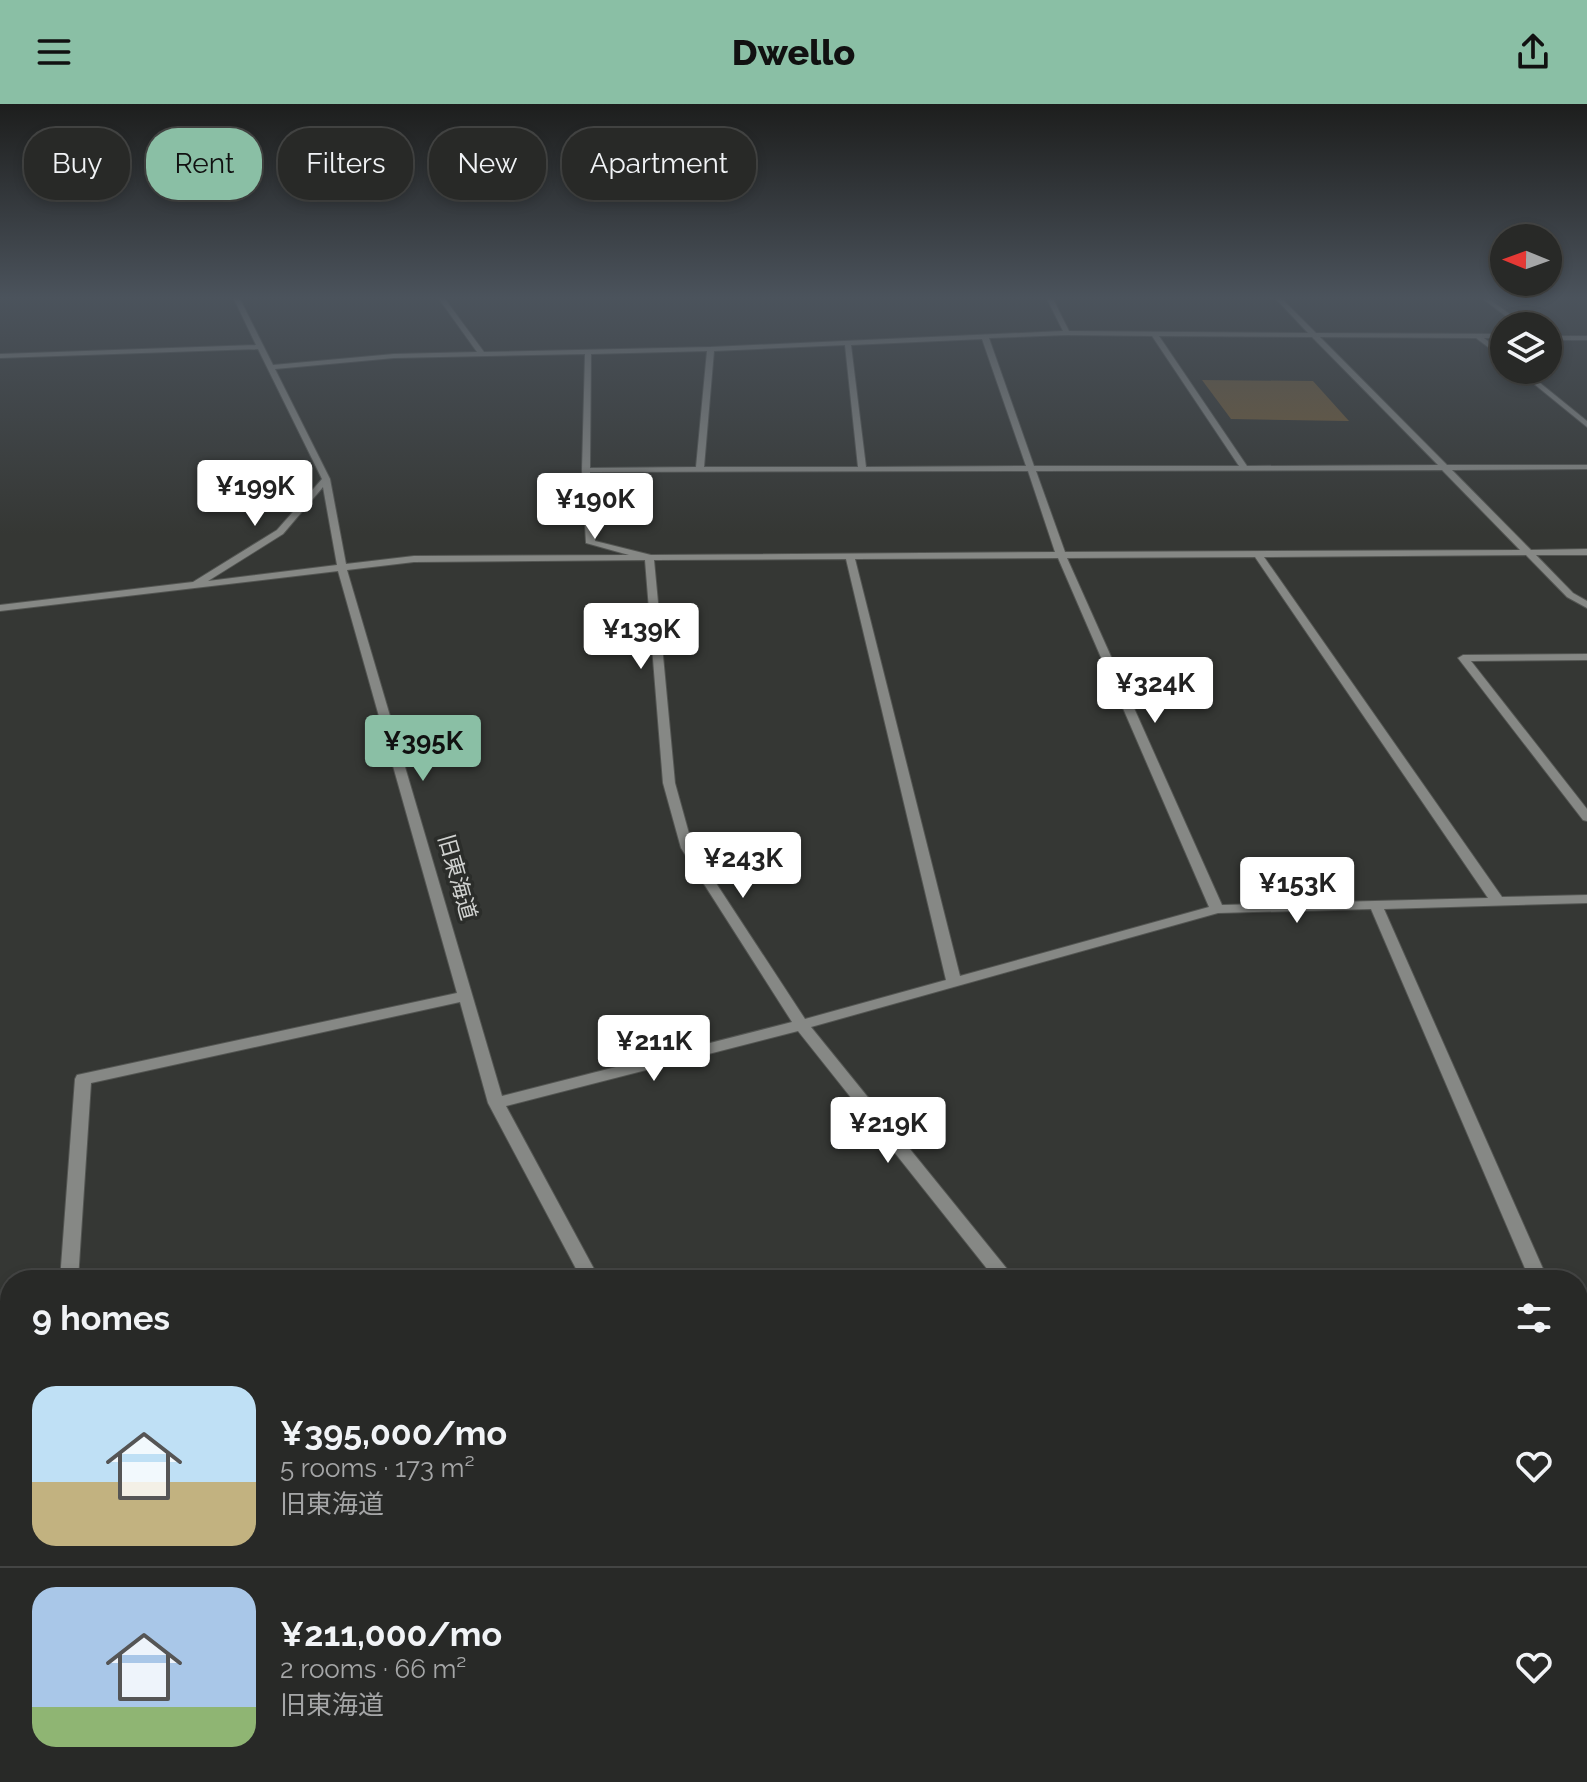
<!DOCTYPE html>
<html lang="en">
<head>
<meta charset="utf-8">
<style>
  :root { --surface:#282927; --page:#30312f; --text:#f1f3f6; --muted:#a5a6a7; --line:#444544; --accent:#8abfa5 }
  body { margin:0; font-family:Raleway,"Noto Sans JP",sans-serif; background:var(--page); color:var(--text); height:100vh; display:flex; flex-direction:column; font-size:30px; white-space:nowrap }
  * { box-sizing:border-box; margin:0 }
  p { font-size:26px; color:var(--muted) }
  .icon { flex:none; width:44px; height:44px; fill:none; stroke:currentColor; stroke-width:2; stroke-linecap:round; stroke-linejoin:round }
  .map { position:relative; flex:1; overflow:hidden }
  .drawer { position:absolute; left:0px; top:1166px; width:1588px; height:512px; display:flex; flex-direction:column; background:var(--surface); border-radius:32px 32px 0 0; box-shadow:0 4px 12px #0003,0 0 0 2px var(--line) }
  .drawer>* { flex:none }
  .top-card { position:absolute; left:24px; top:24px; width:800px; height:72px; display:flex; gap:16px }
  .needle { width:52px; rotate:271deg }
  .buttons { position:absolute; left:1490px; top:120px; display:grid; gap:16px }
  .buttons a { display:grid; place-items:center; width:72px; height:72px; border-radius:50%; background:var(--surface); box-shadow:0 4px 12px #0003,0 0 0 2px var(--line); font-size:40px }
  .price { position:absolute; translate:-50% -68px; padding:0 18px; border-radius:8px; background:#fff; color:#222; font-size:26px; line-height:52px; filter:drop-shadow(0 2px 4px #0008) }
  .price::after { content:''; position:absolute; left:50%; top:48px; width:24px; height:18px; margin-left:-12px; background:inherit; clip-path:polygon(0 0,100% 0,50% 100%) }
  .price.selected { background:var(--accent); color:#111 }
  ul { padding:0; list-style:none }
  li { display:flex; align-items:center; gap:24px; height:200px; padding:0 32px }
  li+li { border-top:2px solid var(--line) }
  li span { display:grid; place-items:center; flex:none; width:224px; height:160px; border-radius:24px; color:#555 }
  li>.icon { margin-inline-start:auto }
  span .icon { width:96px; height:96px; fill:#fffc; stroke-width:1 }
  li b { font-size:34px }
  h2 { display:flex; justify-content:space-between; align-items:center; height:96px; padding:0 32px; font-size:34px }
  .pill { padding:0 28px; border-radius:32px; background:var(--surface); box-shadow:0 4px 12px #0003,0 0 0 2px var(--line); font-size:28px; line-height:72px }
  .pill.selected { background:var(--accent); color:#111 }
  header { display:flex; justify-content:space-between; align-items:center; height:104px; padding:0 32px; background:var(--accent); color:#111; font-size:36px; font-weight:800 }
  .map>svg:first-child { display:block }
  .green { fill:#715b38 }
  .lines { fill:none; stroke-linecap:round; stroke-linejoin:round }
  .minor-casing { stroke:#535552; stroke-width:2 }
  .minor { fill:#868885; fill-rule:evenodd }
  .labels { text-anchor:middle; stroke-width:7; stroke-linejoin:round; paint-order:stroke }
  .street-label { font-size:22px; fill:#d0d2d0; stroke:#2b2d2a }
</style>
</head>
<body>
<header><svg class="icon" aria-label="menu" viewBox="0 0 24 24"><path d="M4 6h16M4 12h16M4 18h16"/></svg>Dwello<svg class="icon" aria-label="share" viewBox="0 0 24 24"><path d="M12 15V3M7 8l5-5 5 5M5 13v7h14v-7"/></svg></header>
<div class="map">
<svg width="1587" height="1678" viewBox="0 0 1587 1678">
  <rect width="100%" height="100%" fill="#353734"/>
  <!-- green -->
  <polygon class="green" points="1202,276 1313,277 1349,317 1231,315"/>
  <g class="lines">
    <!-- minor casing -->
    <g class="minor-casing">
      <g id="minor">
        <path d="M234,195H240L273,261L394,250L477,248L439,195H445L484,248L711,243L1063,227L1047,195H1053L1069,227L1308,229L1276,195H1282L1316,229L1504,230V234H1484L1504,250V255L1476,234L1320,233L1447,361H1587V365L1452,366L1531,446L1587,445V451H1536L1573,489L1587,497V504L1567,493L1526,451L1264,453L1502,793L1587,791V799L1384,805L1548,1176H1530L1371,805L1218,809L811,923L1016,1176H996L798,927L506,1002L600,1176H582L488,999L460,898L91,979L78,1176H60L75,975L77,971L457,889L338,467L0,507V501L193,478L277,426L322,375L258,245L0,254V250L256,241ZM1067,231L1152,232L1239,362H1034L989,234ZM1159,232L1312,233L1438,361L1247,362ZM982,235L1026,362L866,363L851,241ZM845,241L858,363H704L714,247ZM707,247L696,363L590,364L591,250ZM585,250L582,366L586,439L629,451L414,452L346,460L330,375L275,265L394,254ZM1442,366L1520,446L1065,448L1036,367ZM1028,367L1055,448L651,451L595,437L590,368ZM323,383L337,461L208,477L283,430ZM1255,453L1488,794L1222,801L1067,454ZM1058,454L1209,803L960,872L855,455ZM846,455L946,876L805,915L693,744L675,679L654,456ZM645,456L663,679L681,744L792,918L502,992L347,466L414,458Z"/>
        <polygon points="1483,195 1489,195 1526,222 1519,222"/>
        <rect x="1548" y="232" width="39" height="4"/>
        <polygon points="1517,266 1524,266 1587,317 1587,323"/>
        <polygon points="1587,550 1587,556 1471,557 1587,705 1587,717 1583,716 1458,554 1463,551"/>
        <polygon points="1578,1258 1585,1260 1587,1265 1587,1295 1580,1292 1578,1288"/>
        <polygon points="1587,1591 1587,1615 1578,1616 1578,1592"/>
        <polygon points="841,1668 867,1668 871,1678 845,1678"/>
      </g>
    </g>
    <!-- minor -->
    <use href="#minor" class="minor"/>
  </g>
  <!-- sky -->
  <linearGradient id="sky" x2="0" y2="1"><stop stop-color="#1d1e1d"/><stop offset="0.45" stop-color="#4b535c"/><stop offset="1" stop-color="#4b535c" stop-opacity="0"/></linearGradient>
  <rect width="1587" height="430" fill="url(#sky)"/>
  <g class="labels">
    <!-- street labels -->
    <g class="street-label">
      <text transform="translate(458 773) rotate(74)" y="8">旧東海道</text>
    </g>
  </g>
</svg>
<div class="buttons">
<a><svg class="needle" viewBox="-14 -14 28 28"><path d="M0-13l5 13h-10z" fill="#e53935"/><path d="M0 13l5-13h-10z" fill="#a5a6a7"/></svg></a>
<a><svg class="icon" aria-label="layers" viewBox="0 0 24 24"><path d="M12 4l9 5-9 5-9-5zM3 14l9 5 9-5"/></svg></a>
</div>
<b class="price" style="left:255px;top:424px">¥199K</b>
<b class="price" style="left:595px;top:437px">¥190K</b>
<b class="price" style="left:641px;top:567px">¥139K</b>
<b class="price" style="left:1155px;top:621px">¥324K</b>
<b class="price selected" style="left:423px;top:679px">¥395K</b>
<b class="price" style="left:743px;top:796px">¥243K</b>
<b class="price" style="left:1297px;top:821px">¥153K</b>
<b class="price" style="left:654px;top:979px">¥211K</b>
<b class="price" style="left:888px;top:1061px">¥219K</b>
<div class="top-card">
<a class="pill">Buy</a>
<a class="pill selected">Rent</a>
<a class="pill">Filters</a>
<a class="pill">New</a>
<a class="pill">Apartment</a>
</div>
<section class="drawer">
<h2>9 homes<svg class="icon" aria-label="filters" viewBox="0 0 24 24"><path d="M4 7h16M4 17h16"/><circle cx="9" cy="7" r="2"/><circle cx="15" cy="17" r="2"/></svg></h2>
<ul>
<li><span style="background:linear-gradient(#bfe0f5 60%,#c2b280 0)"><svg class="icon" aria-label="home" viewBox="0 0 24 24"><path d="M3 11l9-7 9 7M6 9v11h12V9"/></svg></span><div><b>¥395,000/mo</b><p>5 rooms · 173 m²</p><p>旧東海道</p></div><svg class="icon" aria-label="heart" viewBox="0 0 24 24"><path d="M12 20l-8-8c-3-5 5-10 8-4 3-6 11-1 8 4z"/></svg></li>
<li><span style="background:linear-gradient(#a9c7e8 75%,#8fb573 0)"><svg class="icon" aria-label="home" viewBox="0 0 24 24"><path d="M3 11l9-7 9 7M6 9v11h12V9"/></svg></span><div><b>¥211,000/mo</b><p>2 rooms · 66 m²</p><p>旧東海道</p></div><svg class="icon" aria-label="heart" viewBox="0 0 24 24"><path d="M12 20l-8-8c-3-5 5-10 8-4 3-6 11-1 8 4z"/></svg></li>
</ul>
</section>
</div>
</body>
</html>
